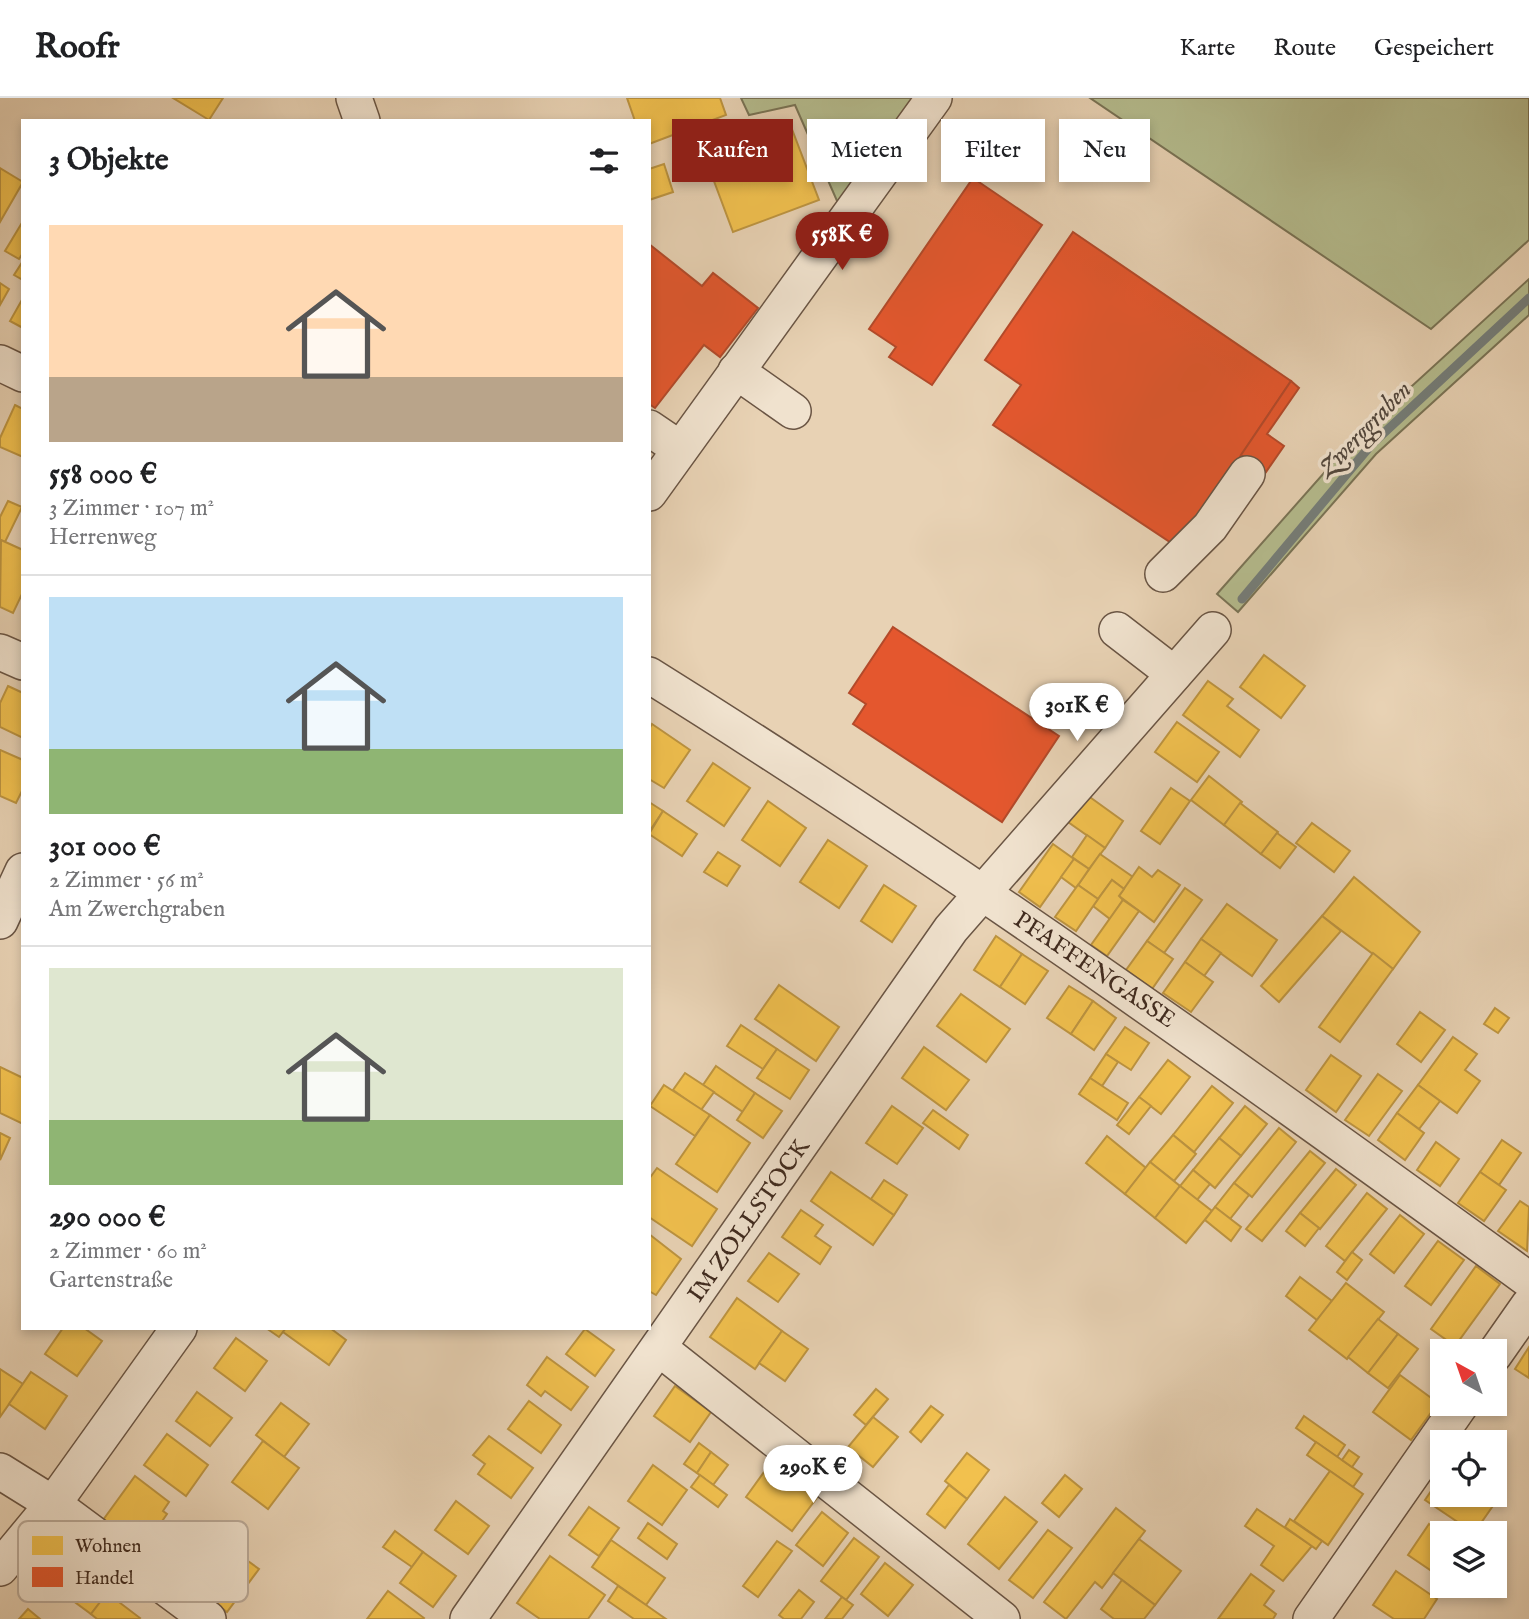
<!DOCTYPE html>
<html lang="de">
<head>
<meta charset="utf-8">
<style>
  :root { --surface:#fff; --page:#f2f2f2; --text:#202124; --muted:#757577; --line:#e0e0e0; --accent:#8f2418 }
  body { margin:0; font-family:"IM FELL English",serif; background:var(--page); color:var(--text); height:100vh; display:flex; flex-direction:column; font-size:26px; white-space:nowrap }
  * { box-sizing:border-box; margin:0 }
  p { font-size:23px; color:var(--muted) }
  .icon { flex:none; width:38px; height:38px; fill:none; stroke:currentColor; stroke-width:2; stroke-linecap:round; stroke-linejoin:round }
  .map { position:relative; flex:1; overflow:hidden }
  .sheet { position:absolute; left:21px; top:21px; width:630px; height:1211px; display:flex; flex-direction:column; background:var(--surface); border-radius:0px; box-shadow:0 4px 10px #0003 }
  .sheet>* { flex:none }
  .guide { position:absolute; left:672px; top:21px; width:665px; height:63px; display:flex; gap:14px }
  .needle { width:46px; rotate:320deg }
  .fabs { position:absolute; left:1430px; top:1241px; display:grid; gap:14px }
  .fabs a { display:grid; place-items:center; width:77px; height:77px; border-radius:0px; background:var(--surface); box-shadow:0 4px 10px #0003; font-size:35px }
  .price { position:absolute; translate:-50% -60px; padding:0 16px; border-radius:24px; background:#fff; color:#222; font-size:23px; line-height:46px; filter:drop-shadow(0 2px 4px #0008) }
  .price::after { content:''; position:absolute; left:50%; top:42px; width:21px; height:16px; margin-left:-10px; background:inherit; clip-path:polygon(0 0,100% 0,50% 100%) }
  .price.current { background:var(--accent); color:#fff }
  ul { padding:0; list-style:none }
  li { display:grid; align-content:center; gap:14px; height:371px; padding:0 28px }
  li+li { border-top:2px solid var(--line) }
  li span { display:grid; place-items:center; height:217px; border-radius:0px; color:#555 }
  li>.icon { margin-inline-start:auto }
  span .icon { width:126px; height:126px; fill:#fffc; stroke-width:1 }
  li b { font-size:30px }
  h2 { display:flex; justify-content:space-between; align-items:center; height:84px; padding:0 28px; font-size:30px }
  .pill { padding:0 24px; border-radius:0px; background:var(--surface); box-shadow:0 4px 10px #0003; font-size:24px; line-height:63px }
  .pill.current { background:var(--accent); color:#fff }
  header { display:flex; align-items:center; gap:42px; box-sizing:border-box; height:98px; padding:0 35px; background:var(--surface); border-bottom:2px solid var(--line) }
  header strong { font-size:33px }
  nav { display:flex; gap:38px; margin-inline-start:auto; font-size:24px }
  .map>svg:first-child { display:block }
  .green { fill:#b5bc8e; stroke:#7a7456; stroke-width:2 }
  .homes { fill:#f2c14e; stroke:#bd9440; stroke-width:2 }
  .shops { fill:#e4572e; stroke:#b34a2a; stroke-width:2 }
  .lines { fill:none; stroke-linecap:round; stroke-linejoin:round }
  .stream { stroke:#757e7a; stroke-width:9 }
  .minor-casing { stroke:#6a5544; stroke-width:38 }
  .minor { stroke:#f0e2ce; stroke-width:35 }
  .labels { text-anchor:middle; stroke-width:7; stroke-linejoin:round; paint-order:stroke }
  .street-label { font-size:24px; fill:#402b1f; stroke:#f0e2ce }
  .water-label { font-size:26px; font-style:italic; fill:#52473d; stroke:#f0e2ce }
  .key { fill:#f0e2ce; stroke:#bbab9a; stroke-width:2 }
  .key-label { font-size:19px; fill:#402b1f }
</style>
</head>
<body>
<header>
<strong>Roofr</strong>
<nav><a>Karte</a><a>Route</a><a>Gespeichert</a></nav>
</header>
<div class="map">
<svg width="1529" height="1521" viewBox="0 0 1529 1521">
  <rect width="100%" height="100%" fill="#e8d2b4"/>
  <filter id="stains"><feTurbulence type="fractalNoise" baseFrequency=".00286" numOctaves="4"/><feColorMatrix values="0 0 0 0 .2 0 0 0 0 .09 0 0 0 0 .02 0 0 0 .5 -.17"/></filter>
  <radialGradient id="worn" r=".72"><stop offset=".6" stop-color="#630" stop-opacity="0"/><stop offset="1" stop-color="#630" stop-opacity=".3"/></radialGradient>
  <!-- green -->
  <g class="green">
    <polygon points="741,0 923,0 841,112 795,7 749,17"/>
    <polygon points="1090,0 1529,0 1529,142 1431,231"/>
    <polygon points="1529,181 1529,217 1376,356 1238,514 1217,496 1354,341"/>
  </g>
  <!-- homes -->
  <g class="homes">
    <polygon points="173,0 223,0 209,22"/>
    <polygon points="627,0 720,0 726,17 649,46 649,23 635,23"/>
    <polygon points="790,26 819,102 733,134 705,59"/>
    <polygon points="664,66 673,94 649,102 649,71"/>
    <polygon points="0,70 23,84 0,124"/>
    <polygon points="23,123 23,155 19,161 5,153"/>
    <polygon points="23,163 23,182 14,177"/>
    <polygon points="0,185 9,191 0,207"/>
    <polygon points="23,200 23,230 10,223"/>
    <polygon points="15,307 23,311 23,359 0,349 0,340"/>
    <polygon points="8,403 22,409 5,444 0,442 0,419"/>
    <polygon points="1,442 23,452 23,494 13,515 0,509"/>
    <polygon points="1264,557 1305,588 1281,620 1240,589"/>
    <polygon points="1208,583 1233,601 1227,608 1259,632 1240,659 1183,617"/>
    <polygon points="8,588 23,595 23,640 0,629 0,605"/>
    <polygon points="1177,624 1219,654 1197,684 1155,654"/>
    <polygon points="652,626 690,652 664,690 649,681 649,631"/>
    <polygon points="0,652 23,662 23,691 16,705 0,698"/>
    <polygon points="713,665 750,690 724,728 687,703"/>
    <polygon points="1209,678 1242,704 1224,727 1191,702"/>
    <polygon points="1171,690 1190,703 1160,746 1141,733"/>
    <polygon points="1087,697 1123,723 1105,750 1068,724"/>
    <polygon points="768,703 806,730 780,768 742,742"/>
    <polygon points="649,704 663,713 649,734"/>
    <polygon points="1240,705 1278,734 1261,756 1224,727"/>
    <polygon points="663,713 697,736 682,758 649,736"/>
    <polygon points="1312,725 1350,753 1334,774 1296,745"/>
    <polygon points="1277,735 1296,749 1280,770 1261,756"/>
    <polygon points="1087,737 1105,750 1089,771 1072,759"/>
    <polygon points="828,742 867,768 839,810 800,784"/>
    <polygon points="1053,746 1074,761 1040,809 1019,794"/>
    <polygon points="718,754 740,768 727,788 704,774"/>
    <polygon points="1100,756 1133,779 1124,791 1112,782 1098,801 1078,787"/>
    <polygon points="1074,761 1089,771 1076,790 1061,779"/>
    <polygon points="1139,769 1152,779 1158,772 1180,787 1154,824 1119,798"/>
    <polygon points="1354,779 1420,834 1393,871 1322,818"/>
    <polygon points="1112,782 1124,791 1119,798 1123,802 1110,821 1093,808"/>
    <polygon points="884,787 916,808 892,844 861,823"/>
    <polygon points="1078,787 1098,801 1076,833 1055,819"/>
    <polygon points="1185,790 1202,802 1164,855 1147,843"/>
    <polygon points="1123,802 1139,813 1107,858 1091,847"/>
    <polygon points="1227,806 1277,842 1252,878 1201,841"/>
    <polygon points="1322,818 1341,833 1279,904 1261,888"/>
    <polygon points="996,838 1022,856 1000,889 974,872"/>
    <polygon points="1201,841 1221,855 1204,878 1185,864"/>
    <polygon points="1147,843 1173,861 1152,891 1126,872"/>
    <polygon points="1373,855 1393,871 1340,944 1319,929"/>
    <polygon points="1022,856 1048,873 1025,906 1000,889"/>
    <polygon points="1185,864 1213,884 1191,914 1163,895"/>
    <polygon points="779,887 839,929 816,963 755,921"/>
    <polygon points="1069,888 1093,903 1071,936 1047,920"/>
    <polygon points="961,896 1010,931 986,964 937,928"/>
    <polygon points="1093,903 1116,920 1094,952 1071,936"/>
    <polygon points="1495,910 1509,920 1498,935 1484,926"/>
    <polygon points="1420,914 1445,932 1421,964 1397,946"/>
    <polygon points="741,927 777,951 763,971 727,948"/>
    <polygon points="1125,929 1149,945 1131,972 1106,956"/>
    <polygon points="1453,939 1477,956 1465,972 1480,983 1457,1015 1418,987"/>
    <polygon points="924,949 969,982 946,1012 902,980"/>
    <polygon points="777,951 809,972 790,1001 757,980"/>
    <polygon points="1106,956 1118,964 1102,988 1090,980"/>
    <polygon points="1331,957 1361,978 1336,1014 1306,992"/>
    <polygon points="1168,962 1190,979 1161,1016 1139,999"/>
    <polygon points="716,968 755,995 743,1014 703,987"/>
    <polygon points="0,969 23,980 23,1026 0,1015"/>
    <polygon points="685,975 714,994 701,1012 673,992"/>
    <polygon points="1378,976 1402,993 1369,1038 1345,1022"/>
    <polygon points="1090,980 1128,1005 1117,1022 1079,996"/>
    <polygon points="664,987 710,1017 695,1038 650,1008"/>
    <polygon points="1418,987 1440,1003 1419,1031 1397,1015"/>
    <polygon points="1212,988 1233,1005 1194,1054 1173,1037"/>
    <polygon points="755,995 782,1013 763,1040 737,1022"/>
    <polygon points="1139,999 1151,1008 1129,1036 1117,1027"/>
    <polygon points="892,1008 923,1030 897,1066 866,1045"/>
    <polygon points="1245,1008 1267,1026 1241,1058 1219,1040"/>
    <polygon points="933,1012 968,1037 959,1051 923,1025"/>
    <polygon points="1397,1015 1424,1035 1405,1062 1378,1042"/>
    <polygon points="710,1017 750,1045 717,1094 676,1066"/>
    <polygon points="1279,1030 1296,1044 1252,1099 1234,1085"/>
    <polygon points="0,1035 10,1040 0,1062"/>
    <polygon points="1173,1037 1196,1056 1174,1083 1150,1064"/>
    <polygon points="1107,1038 1146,1070 1125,1096 1086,1065"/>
    <polygon points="1219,1040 1241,1058 1215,1090 1193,1072"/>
    <polygon points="1502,1042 1521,1055 1499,1087 1480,1074"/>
    <polygon points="1436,1044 1459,1061 1440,1088 1417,1072"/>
    <polygon points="1310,1053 1325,1065 1262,1143 1246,1131"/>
    <polygon points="1150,1064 1180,1088 1155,1120 1125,1096"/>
    <polygon points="657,1070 717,1111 692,1148 649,1119 649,1081"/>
    <polygon points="1336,1071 1356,1087 1320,1131 1300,1115"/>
    <polygon points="1193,1072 1210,1086 1197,1102 1180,1088"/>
    <polygon points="831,1074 894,1117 873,1147 811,1103"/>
    <polygon points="1480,1074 1506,1092 1484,1123 1458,1105"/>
    <polygon points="884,1082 907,1097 894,1117 871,1101"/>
    <polygon points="1234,1085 1249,1097 1230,1121 1215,1109"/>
    <polygon points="1180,1088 1212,1113 1186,1145 1155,1120"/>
    <polygon points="1367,1095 1387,1111 1345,1163 1326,1148"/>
    <polygon points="1520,1103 1529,1109 1527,1153 1498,1133"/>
    <polygon points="1215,1109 1241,1129 1231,1143 1205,1122"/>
    <polygon points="801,1112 823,1127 815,1138 831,1149 820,1166 782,1139"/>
    <polygon points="1300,1115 1319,1130 1305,1148 1286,1133"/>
    <polygon points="1400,1117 1424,1136 1394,1175 1370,1156"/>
    <polygon points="649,1136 681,1161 656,1197 649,1193"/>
    <polygon points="1438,1143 1464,1162 1431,1207 1405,1188"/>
    <polygon points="1352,1154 1362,1162 1347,1182 1337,1174"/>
    <polygon points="769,1155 799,1176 778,1204 748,1183"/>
    <polygon points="1476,1168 1500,1186 1455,1248 1431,1231"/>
    <polygon points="1300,1179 1332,1203 1317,1222 1286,1198"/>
    <polygon points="1346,1185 1384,1214 1347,1261 1309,1232"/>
    <polygon points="737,1200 782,1233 755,1271 710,1239"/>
    <polygon points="1378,1221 1398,1236 1368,1275 1348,1259"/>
    <polygon points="63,1230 84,1230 102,1243 77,1278 45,1256"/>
    <polygon points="266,1230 286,1230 279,1239"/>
    <polygon points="286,1230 330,1230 346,1242 329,1267 283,1234"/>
    <polygon points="585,1231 614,1252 595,1278 566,1256"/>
    <polygon points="782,1233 808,1251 785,1283 759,1265"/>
    <polygon points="1398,1236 1418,1251 1388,1290 1368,1275"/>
    <polygon points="236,1240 267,1263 245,1293 214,1270"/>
    <polygon points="1529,1249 1529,1280 1515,1271"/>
    <polygon points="547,1259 588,1289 571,1312 545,1293 541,1298 527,1287"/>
    <polygon points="0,1271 23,1286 0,1319"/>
    <polygon points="31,1274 67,1298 45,1331 9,1306"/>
    <polygon points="1400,1277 1438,1305 1411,1342 1373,1314"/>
    <polygon points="675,1288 711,1314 690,1344 654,1318"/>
    <polygon points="876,1291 888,1301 866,1327 854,1317"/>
    <polygon points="197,1294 232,1320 210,1348 176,1323"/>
    <polygon points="529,1303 561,1327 541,1355 508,1331"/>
    <polygon points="281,1305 309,1326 284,1359 256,1337"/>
    <polygon points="931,1308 943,1317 921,1344 910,1334"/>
    <polygon points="1304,1318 1345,1347 1337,1359 1296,1330"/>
    <polygon points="873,1319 898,1339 873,1369 848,1349"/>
    <polygon points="167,1336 208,1367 186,1398 144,1367"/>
    <polygon points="489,1338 533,1370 511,1400 478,1376 485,1366 473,1357"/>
    <polygon points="263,1343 299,1370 268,1411 232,1384"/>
    <polygon points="1316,1344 1362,1376 1353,1389 1307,1357"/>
    <polygon points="699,1345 711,1354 697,1375 684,1366"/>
    <polygon points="1349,1352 1359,1359 1352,1369 1342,1362"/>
    <polygon points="711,1354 728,1367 713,1387 697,1375"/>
    <polygon points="967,1355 989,1372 967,1401 945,1383"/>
    <polygon points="772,1363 819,1397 792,1433 746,1399"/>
    <polygon points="653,1367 687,1392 662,1427 628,1403"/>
    <polygon points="1330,1373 1363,1396 1328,1447 1294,1423"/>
    <polygon points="700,1377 727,1397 718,1409 691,1389"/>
    <polygon points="1065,1377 1082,1391 1059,1419 1042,1405"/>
    <polygon points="1442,1377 1442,1396 1494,1396 1494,1386 1504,1392 1474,1435 1425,1402"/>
    <polygon points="135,1378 169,1404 163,1413 167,1416 149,1442 144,1438 137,1448 103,1422"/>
    <polygon points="949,1387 967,1401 945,1430 927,1416"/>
    <polygon points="1005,1399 1037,1424 999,1471 968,1446"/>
    <polygon points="456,1403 489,1428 468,1456 435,1432"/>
    <polygon points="589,1409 619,1430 599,1458 569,1437"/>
    <polygon points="1116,1410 1145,1433 1102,1490 1095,1484 1066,1521 1044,1504"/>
    <polygon points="1257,1411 1312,1448 1283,1483 1261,1467 1274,1448 1245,1428"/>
    <polygon points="822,1414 848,1435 823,1468 796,1447"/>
    <polygon points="1290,1421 1322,1443 1316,1451 1285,1429"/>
    <polygon points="648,1425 677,1446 667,1461 638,1440"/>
    <polygon points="1429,1426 1442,1435 1442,1480 1408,1457"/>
    <polygon points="1048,1432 1072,1450 1033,1500 1009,1482"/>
    <polygon points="395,1433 423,1454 412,1469 383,1449"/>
    <polygon points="854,1440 879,1459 846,1502 821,1483"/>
    <polygon points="1139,1441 1181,1473 1155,1507 1113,1475"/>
    <polygon points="611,1442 665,1480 646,1507 592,1469"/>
    <polygon points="777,1443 792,1453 758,1499 743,1488"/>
    <polygon points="80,1453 118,1481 91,1516 53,1488"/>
    <polygon points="234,1453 259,1471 227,1514 203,1496"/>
    <polygon points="423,1454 456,1478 433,1509 400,1485"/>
    <polygon points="550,1458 605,1497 588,1521 540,1521 517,1505"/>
    <polygon points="885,1465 913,1487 888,1518 861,1496"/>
    <polygon points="1396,1473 1437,1501 1424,1521 1394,1521 1373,1507"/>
    <polygon points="1251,1476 1274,1493 1264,1507 1276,1516 1273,1521 1218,1521"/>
    <polygon points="1122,1482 1155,1507 1144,1521 1114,1521 1101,1511"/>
    <polygon points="618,1488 646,1507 666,1521 634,1521 608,1503"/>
    <polygon points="799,1492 814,1504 801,1521 784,1521 779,1517"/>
    <polygon points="388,1493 424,1520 423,1521 367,1521"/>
    <polygon points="107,1495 140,1520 139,1521 97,1521 91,1516"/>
    <polygon points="842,1499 853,1507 842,1521 825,1521"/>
    <polygon points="28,1511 40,1521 19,1521"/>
  </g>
  <!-- shops -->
  <g class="shops">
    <polygon points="973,80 1042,127 932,287 889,259 896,249 869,231"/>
    <polygon points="1073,134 1291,283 1179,450 993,327 1021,287 985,262"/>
    <polygon points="649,146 702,188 713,175 758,210 720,259 704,247 655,310 649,306"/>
    <polygon points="1291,283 1299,290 1267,336 1284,348 1266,374 1241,357"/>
    <polygon points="893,529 1059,638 1002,724 853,626 866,606 849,595"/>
  </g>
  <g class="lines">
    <!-- stream -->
    <polyline class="stream" points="1242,501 1371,347 1529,200"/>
    <!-- minor casing -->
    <g class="minor-casing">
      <g id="minor">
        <polyline points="354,0 362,23"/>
        <polyline points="0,265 23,276"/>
        <polyline points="736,273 793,313"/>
        <polyline points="649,330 680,351"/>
        <polyline points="649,395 934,0"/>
        <polyline points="1163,476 1210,429 1247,376"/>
        <polyline points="1117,532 1174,576"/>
        <polyline points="0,554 23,564"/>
        <path d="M649,577C952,766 1241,973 1529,1182"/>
        <polyline points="0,823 23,773"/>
        <polyline points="659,1250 1002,1521"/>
        <polyline points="1494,1257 1529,1207"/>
        <polyline points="0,1373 53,1406 208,1521"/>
        <polyline points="0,1470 53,1406 179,1230"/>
        <polyline points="468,1521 951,831 1213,532"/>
        <polyline points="1311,1521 1461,1306"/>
      </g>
    </g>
    <!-- minor -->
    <use href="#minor" class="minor"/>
  </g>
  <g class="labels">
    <!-- street labels -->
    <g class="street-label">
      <text transform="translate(1095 871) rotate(34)" y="8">PFAFFENGASSE</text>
      <text transform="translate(748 1122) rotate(-55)" y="8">IM ZOLLSTOCK</text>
    </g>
    <!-- water labels -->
    <g class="water-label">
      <text transform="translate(1364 330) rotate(-46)" y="9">Zwerggraben</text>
    </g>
  </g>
  <!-- legend -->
  <rect x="18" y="1423" width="230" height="81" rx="10" class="key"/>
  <rect x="32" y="1438" width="31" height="19" fill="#f2c14e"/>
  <rect x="32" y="1469" width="31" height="20" fill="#e4572e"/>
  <g class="key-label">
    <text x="75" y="1454">Wohnen</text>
    <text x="75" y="1486">Handel</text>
  </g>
  <rect width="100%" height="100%" filter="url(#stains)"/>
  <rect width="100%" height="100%" fill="url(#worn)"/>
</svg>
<div class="fabs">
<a><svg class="needle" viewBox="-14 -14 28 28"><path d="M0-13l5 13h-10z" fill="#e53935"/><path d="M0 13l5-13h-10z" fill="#757577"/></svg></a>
<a><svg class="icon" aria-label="locate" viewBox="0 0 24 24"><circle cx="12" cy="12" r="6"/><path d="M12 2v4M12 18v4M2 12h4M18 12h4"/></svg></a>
<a><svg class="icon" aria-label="layers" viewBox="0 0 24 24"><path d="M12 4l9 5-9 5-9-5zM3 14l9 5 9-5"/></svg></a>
</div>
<b class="price current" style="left:842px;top:174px">558K €</b>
<b class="price" style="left:1077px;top:645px">301K €</b>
<b class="price" style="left:813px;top:1407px">290K €</b>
<div class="guide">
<a class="pill current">Kaufen</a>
<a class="pill">Mieten</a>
<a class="pill">Filter</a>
<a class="pill">Neu</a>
</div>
<section class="sheet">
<h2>3 Objekte<svg class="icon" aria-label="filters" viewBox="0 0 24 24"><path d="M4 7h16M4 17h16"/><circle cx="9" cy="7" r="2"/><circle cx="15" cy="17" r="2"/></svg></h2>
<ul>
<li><span style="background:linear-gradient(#ffd9b3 70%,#b9a48a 0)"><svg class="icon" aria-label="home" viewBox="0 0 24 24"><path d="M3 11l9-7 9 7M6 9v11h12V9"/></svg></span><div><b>558 000 €</b><p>3 Zimmer · 107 m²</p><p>Herrenweg</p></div></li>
<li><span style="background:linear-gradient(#bfe0f5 70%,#8fb573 0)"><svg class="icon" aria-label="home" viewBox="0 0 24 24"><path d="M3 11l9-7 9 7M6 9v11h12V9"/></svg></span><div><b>301 000 €</b><p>2 Zimmer · 56 m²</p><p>Am Zwerchgraben</p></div></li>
<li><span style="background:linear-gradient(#dfe7d0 70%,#8fb573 0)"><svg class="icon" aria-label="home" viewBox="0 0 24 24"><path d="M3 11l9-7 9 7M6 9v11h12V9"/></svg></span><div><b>290 000 €</b><p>2 Zimmer · 60 m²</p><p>Gartenstraße</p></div></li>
</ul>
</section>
</div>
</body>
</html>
